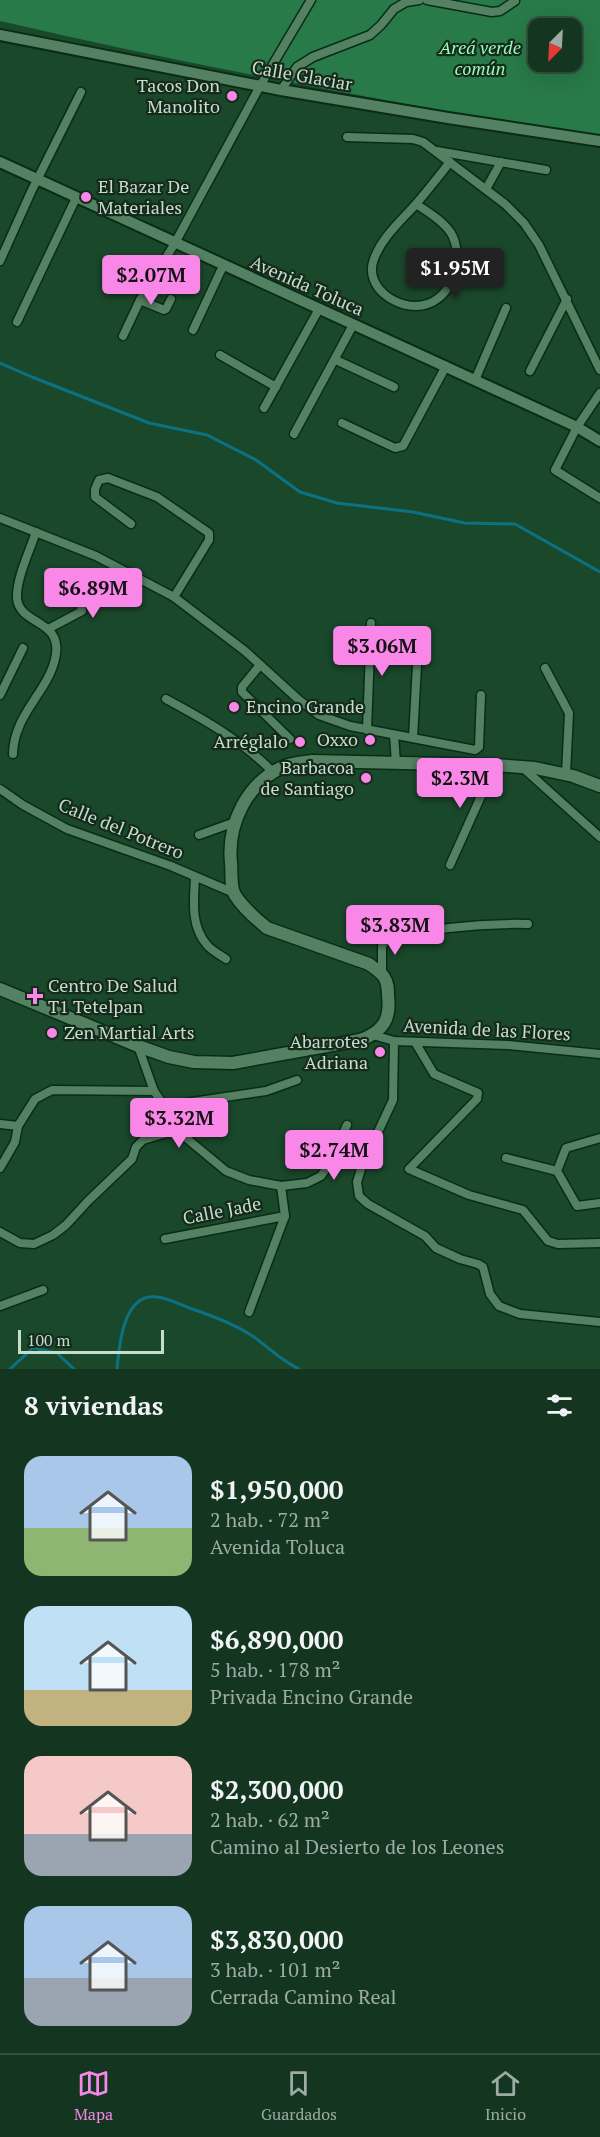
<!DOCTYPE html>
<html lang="es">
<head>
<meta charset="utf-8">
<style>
  :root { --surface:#143620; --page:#1d3e29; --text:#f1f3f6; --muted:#9daba5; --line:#33503e; --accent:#f987e8 }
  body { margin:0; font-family:"PT Serif",serif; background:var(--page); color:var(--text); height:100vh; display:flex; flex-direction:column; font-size:22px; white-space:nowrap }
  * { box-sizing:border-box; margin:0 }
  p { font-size:20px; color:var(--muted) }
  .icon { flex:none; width:33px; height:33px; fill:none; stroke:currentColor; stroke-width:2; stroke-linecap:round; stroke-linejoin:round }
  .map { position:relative; height:1369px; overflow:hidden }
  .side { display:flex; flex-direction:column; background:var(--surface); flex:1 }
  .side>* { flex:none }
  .needle { width:39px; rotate:204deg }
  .buttons { position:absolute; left:528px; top:18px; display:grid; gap:12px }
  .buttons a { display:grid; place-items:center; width:54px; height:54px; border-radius:12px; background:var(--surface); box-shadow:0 6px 24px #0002,0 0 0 2px var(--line); font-size:30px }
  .scale { position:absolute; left:18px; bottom:15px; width:146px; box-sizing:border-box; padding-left:6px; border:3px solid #c5decb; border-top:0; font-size:16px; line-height:21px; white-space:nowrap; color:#c5decb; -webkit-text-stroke:4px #162a1c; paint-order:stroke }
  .price { position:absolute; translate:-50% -51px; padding:0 14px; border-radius:6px; background:var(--accent); color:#111; font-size:20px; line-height:39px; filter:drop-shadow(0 2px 3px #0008) }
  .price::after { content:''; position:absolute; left:50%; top:36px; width:18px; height:14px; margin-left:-9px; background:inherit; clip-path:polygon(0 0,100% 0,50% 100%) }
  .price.on { background:#222; color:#fff }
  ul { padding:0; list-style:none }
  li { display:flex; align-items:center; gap:18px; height:150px; padding:0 24px }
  li span { display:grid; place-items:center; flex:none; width:168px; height:120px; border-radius:18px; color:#555 }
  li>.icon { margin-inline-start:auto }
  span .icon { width:72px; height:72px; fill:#fffc; stroke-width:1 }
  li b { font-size:26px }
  h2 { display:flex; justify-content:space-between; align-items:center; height:72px; padding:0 24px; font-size:26px }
  .tab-bar { display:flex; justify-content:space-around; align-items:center; height:84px; border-top:2px solid var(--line); background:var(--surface); font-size:16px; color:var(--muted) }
  .tab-bar a { display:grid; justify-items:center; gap:3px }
  .tab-bar .on { color:var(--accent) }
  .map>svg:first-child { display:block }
  .green { fill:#287a48; fill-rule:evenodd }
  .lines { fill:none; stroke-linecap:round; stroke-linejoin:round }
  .stream { stroke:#0c7283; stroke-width:3 }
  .minor-casing { stroke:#092c17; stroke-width:11 }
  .tertiary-casing { stroke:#092c17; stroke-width:14 }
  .secondary-casing { stroke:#092c17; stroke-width:15 }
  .minor { stroke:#538161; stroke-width:8 }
  .tertiary { stroke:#538161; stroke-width:10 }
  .secondary { stroke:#538161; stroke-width:12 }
  .poi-dot { fill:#f987e8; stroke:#162a1c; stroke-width:2 }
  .labels { text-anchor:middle; stroke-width:4.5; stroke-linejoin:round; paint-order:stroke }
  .park-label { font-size:18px; font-style:italic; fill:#94fdb6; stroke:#162a1c }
  .street-label { font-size:18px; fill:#c5decb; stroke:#162a1c }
  .poi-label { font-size:18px; fill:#c5decb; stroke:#162a1c; text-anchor:end }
</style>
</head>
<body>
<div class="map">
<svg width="600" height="1369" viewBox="0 0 600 1369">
  <rect width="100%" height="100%" fill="#1a482b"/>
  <!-- green -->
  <path class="green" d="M0,0H600V137C399,104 198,67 0,21ZM538,28H572V62H538Z"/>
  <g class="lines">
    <!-- stream -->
    <g class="stream">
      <polyline points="0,363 32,377 149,423 207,435 256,460 300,492 337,503 413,512 465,523 515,524 600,572"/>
      <polyline points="10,1369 33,1348 57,1353 74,1369"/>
      <path d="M117,1369C119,1347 123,1292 157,1297C168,1298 181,1305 192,1309C213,1316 235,1324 254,1337C269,1348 282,1361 299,1369"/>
    </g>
    <!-- minor casing -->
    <g class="minor-casing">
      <g id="minor">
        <polyline points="427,0 492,12 500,11 515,1"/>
        <polyline points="281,90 297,67 313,57 370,35 381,25 394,9 406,2 419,0"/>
        <polyline points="347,137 413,139 423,142 505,204 524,223 539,245 600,370"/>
        <polyline points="437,151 546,170"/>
        <polyline points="486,189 501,162"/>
        <path d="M416,204C428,212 443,221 451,233C465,257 453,299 424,305C398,311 363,287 374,259C382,237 401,221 416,204C428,190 439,176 450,162"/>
        <polyline points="0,261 31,192 81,92"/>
        <polyline points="140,300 164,310 166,309 171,299"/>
        <polyline points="17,322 76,198"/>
        <polyline points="193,330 223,266"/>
        <polyline points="123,336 140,300 175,243 260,86 311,0"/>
        <polyline points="220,355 276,387"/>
        <polyline points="336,360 394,387"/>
        <polyline points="530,371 567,299"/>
        <polyline points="475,380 506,308"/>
        <polyline points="600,393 577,427 555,470 600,498"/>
        <polyline points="264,408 319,309"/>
        <polyline points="342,423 395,448 403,446 446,366"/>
        <polyline points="294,434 353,325"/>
        <polyline points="0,518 96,556 174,597 245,651 299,700 319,715 350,726 475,750 479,747 481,695"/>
        <polyline points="131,524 95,497 95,489 99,480 108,478 157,497 209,533 209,540 174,597"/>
        <polyline points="50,628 82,611 76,579"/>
        <polyline points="260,665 242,687 242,692 290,739"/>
        <polyline points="545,668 569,713 566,774"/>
        <polyline points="0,695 23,648"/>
        <path d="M166,699C205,720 242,741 273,772"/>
        <polyline points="367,730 371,623"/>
        <polyline points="394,735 396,763"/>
        <polyline points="413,738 418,647"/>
        <path d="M13,754C14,712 51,690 56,654C61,619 19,625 17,598C16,579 30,550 36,532"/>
        <polyline points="522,767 600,837"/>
        <polyline points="0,789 23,805 67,829 171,866 234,893"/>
        <polyline points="199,835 235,822"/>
        <polyline points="450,865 495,765"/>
        <path d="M195,877C194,900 190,925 207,945C211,950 220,955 226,959"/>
        <path d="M382,974V946L387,939C433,928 481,923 528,924"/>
        <polyline points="373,1035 394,1041 508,1045 600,1054"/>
        <polyline points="394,1041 393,1100 362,1166 357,1182 359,1196 368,1204 425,1236 436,1248 460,1259 478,1264 483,1267 490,1294 499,1306 520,1314 600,1322"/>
        <polyline points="415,1042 434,1074 478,1093 477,1099 409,1169 469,1195 523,1210 548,1241 558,1244 600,1243"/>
        <polyline points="138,1046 154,1091 185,1137 226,1171 249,1180 281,1186 307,1183 321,1176 330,1163 347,1125"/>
        <polyline points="165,1106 266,1091 297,1080"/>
        <polyline points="0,1124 18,1126"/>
        <polyline points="600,1138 566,1148 557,1171 577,1206 600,1203"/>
        <polyline points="506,1158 557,1171"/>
        <polyline points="0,1168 15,1142 18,1126 35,1099 52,1090 154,1091"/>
        <polyline points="0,1232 20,1243 34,1244 53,1235 66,1225 88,1201 132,1159 136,1147 143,1140 180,1129"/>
        <polyline points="165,1239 285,1216"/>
        <polyline points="0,1306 43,1290"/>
        <polyline points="249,1312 285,1216 281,1186"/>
      </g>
    </g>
    <!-- tertiary casing -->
    <g class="tertiary-casing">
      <g id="tertiary">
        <polyline points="0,35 281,90 448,118 600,141"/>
        <polyline points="0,162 577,427 600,441"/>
      </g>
    </g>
    <!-- secondary casing -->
    <g class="secondary-casing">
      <path id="secondary" d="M0,989L138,1046L169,1057L194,1062L233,1063L360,1040C383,1032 391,1019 388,996C388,989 388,983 384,977C381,972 374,968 369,964L267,928C256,919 243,908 235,895C230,887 232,872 231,863C227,824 247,782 285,766C293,763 304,762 312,761L495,765L535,768L573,776L600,786"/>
    </g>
    <!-- minor -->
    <use href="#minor" class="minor"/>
    <!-- tertiary -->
    <use href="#tertiary" class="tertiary"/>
    <!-- secondary -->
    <use href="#secondary" class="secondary"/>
  </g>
  <!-- markers -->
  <g class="poi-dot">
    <circle cx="232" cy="96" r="6"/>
    <circle cx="86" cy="197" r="6"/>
    <circle cx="234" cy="707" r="6"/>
    <circle cx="370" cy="740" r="6"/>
    <circle cx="300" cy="742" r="6"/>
    <circle cx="366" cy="778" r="6"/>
    <path d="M32 987h6v6h6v6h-6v6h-6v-6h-6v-6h6z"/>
    <circle cx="52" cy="1033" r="6"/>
    <circle cx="380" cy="1052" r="6"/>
  </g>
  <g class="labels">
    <!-- park labels -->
    <g class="park-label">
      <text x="480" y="54">Areá verde<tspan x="480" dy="21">común</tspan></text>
    </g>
    <!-- street labels -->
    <g class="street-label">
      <text transform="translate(302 76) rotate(10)" y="6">Calle Glaciar</text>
      <text transform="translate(307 286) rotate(24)" y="6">Avenida Toluca</text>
      <text transform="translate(121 829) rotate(22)" y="6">Calle del Potrero</text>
      <text transform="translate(487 1030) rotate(3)" y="6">Avenida de las Flores</text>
      <text transform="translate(222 1211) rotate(-11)" y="6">Calle Jade</text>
    </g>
    <!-- poi labels -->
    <g class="poi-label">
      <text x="220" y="92">Tacos Don<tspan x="220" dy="21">Manolito</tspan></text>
      <text x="98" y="193" text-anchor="start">El Bazar De<tspan x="98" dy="21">Materiales</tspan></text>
      <text x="246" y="713" text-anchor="start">Encino Grande</text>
      <text x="358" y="746">Oxxo</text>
      <text x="288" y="748">Arréglalo</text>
      <text x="354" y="774">Barbacoa<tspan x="354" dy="21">de Santiago</tspan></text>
      <text x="48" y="992" text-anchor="start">Centro De Salud<tspan x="48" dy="21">T1 Tetelpan</tspan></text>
      <text x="64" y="1039" text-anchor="start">Zen Martial Arts</text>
      <text x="368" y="1048">Abarrotes<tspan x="368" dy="21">Adriana</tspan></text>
    </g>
  </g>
</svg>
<div class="buttons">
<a><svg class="needle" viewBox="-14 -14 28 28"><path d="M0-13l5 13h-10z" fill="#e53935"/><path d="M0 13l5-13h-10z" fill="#9daba5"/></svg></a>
</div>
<div class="scale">100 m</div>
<b class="price on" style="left:455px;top:299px">$1.95M</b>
<b class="price" style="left:151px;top:306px">$2.07M</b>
<b class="price" style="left:93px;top:619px">$6.89M</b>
<b class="price" style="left:382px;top:677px">$3.06M</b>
<b class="price" style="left:460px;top:809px">$2.3M</b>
<b class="price" style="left:395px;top:956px">$3.83M</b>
<b class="price" style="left:179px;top:1149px">$3.32M</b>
<b class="price" style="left:334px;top:1181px">$2.74M</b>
</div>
<section class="side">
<h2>8 viviendas<svg class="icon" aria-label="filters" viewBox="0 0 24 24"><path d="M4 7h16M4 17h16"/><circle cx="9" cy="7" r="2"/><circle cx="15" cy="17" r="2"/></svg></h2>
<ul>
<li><span style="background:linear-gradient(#a9c7e8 60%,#8fb573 0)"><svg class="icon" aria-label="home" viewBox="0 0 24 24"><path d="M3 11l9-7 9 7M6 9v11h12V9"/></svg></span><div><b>$1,950,000</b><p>2 hab. · 72 m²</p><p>Avenida Toluca</p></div></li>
<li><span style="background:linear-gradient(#bfe0f5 70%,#c2b280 0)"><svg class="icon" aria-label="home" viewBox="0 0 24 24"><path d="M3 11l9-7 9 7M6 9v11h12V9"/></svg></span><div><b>$6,890,000</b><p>5 hab. · 178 m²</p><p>Privada Encino Grande</p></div></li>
<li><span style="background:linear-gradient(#f6c9c9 65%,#9aa5b1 0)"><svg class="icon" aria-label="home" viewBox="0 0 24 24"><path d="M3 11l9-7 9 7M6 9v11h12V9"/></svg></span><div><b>$2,300,000</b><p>2 hab. · 62 m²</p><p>Camino al Desierto de los Leones</p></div></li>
<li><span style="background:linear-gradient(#a9c7e8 60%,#9aa5b1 0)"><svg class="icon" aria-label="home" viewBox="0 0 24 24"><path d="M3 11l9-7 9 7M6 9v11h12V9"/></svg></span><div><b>$3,830,000</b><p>3 hab. · 101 m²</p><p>Cerrada Camino Real</p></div></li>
</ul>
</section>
<nav class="tab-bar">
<a class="on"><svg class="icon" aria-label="map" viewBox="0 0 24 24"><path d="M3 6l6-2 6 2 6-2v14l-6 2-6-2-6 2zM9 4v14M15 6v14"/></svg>Mapa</a>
<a><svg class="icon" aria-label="saved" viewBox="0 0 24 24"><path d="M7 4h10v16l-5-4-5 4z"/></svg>Guardados</a>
<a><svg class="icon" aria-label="home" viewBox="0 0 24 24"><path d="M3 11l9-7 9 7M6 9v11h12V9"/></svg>Inicio</a>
</nav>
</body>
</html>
